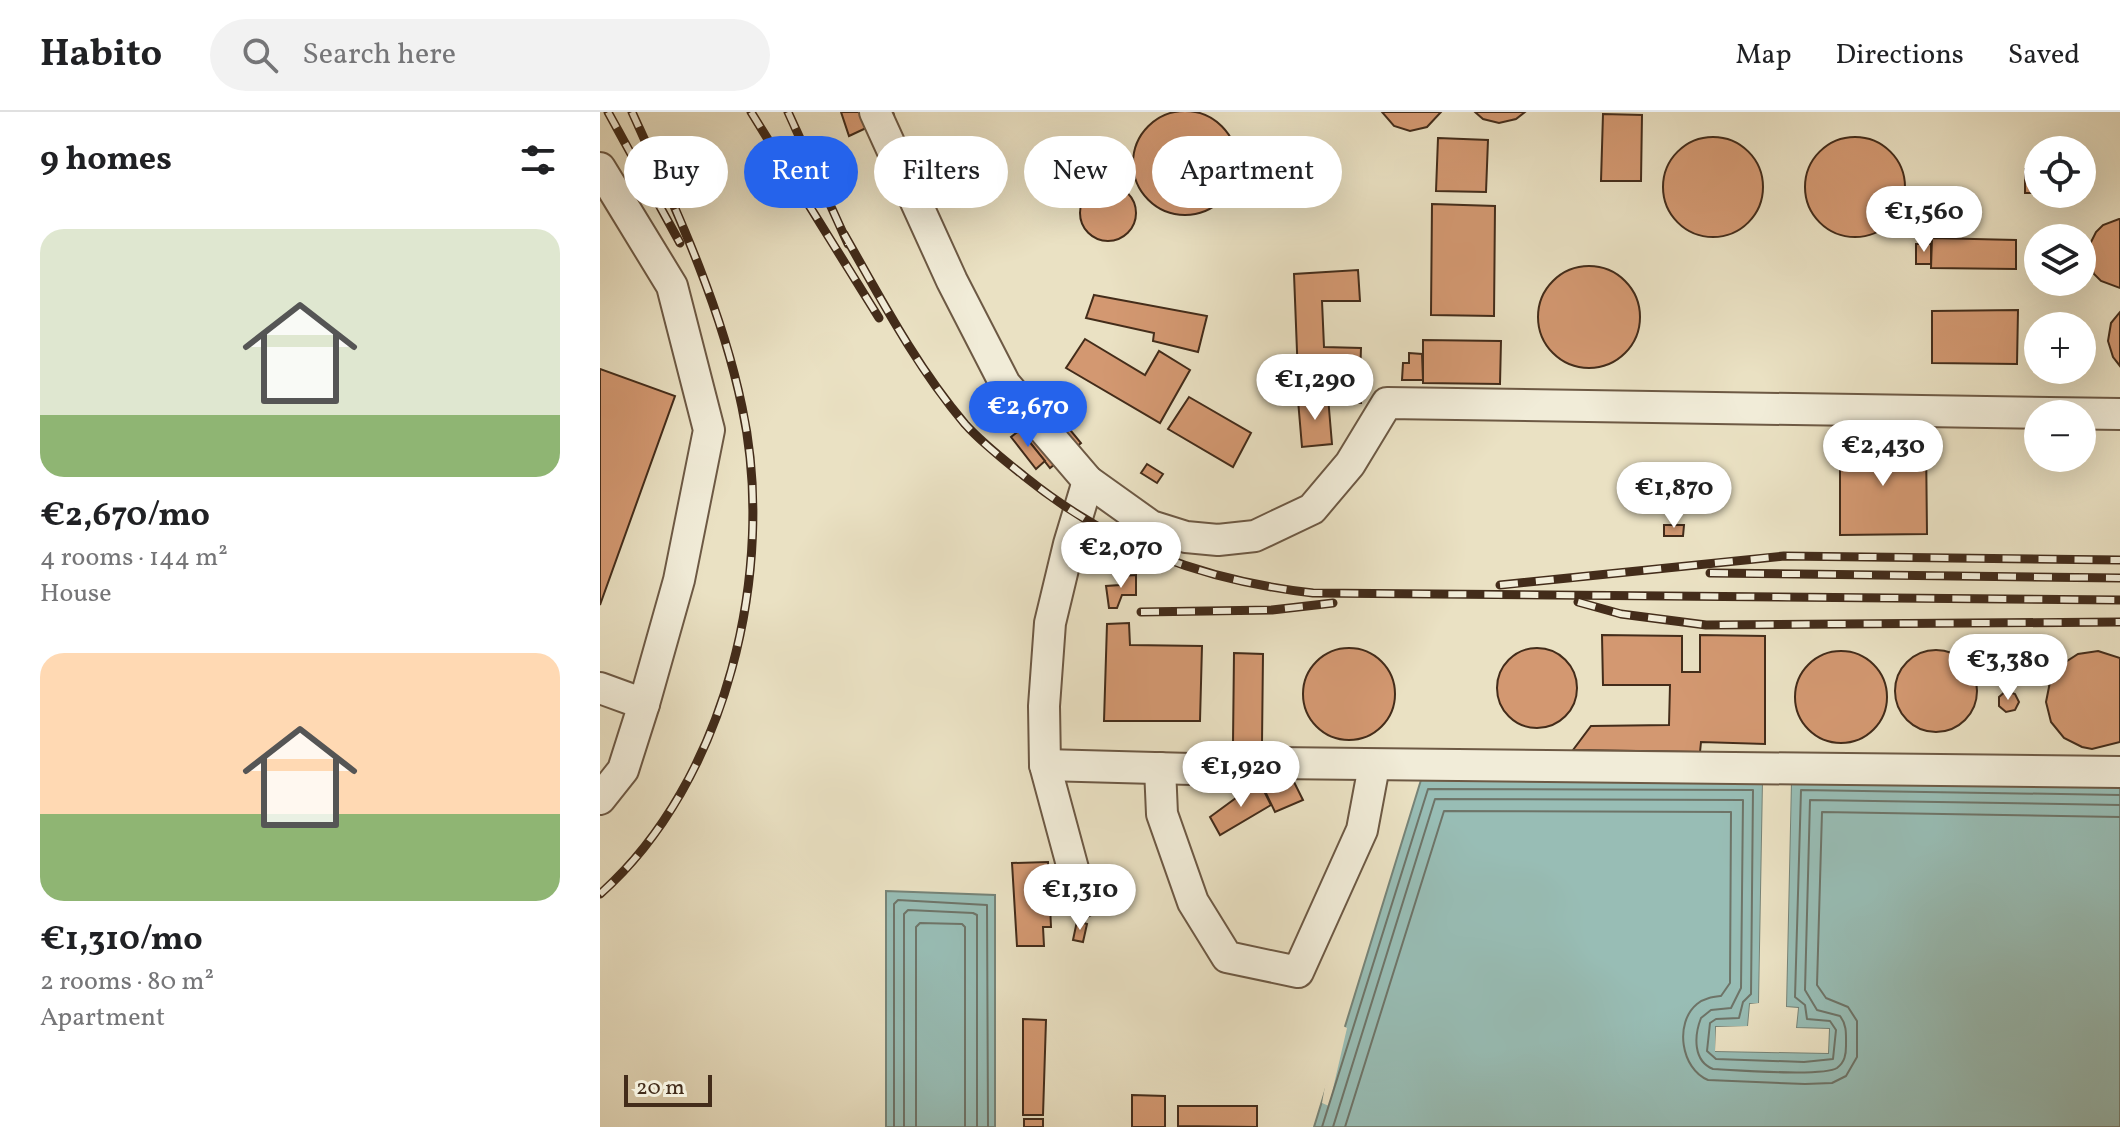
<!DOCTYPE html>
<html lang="en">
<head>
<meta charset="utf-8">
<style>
  :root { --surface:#fff; --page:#f2f2f2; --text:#202124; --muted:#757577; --line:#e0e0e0; --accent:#2563eb }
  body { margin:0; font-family:Vollkorn,serif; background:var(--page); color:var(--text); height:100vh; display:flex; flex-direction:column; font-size:30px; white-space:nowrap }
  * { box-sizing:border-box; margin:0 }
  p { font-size:26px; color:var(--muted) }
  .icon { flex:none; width:44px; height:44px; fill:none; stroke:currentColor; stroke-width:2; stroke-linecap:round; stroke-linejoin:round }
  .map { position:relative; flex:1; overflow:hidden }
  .side { display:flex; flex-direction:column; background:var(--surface); width:600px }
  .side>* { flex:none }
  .hud { position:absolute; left:24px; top:24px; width:760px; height:72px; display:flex; gap:16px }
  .tools { position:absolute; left:1424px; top:24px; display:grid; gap:16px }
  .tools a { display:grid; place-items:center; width:72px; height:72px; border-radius:50%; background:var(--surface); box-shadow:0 8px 32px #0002; font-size:40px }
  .scale { position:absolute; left:24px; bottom:20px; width:88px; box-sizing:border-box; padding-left:8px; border:4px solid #432c1a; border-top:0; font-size:22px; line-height:28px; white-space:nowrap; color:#432c1a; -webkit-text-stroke:6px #f1ecd8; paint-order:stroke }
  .price { position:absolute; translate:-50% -68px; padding:0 18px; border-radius:28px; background:#fff; color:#222; font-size:26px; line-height:52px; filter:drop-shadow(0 2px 4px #0008) }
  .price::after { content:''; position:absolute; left:50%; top:48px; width:24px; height:18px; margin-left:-12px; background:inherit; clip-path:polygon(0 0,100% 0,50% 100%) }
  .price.selected { background:var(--accent); color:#fff }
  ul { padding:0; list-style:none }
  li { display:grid; align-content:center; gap:16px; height:424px; padding:0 40px }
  li span { display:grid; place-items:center; height:248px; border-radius:24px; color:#555 }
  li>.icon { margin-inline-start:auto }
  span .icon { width:144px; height:144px; fill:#fffc; stroke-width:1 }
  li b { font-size:34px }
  h2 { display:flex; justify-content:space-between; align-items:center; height:96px; padding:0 40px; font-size:34px }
  .pill { padding:0 28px; border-radius:36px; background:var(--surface); box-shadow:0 8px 32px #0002; font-size:28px; line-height:72px }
  .pill.selected { background:var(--accent); color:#fff }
  header { display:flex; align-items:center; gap:48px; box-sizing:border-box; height:112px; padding:0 40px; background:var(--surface); border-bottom:2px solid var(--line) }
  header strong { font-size:38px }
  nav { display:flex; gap:44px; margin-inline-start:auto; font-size:28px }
  .search { width:560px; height:72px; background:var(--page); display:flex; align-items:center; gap:20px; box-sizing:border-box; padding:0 28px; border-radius:44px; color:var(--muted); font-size:30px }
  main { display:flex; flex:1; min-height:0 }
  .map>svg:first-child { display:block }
  .water { fill:#98bdb5; stroke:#768377; stroke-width:2 }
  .pier { fill:#eae1c3 }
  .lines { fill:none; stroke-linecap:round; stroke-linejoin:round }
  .shore { stroke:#6e7468; stroke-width:2 }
  .building { fill:#d39871; stroke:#432c1a; stroke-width:2 }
  .minor-casing { stroke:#6d5944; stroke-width:34 }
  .minor { stroke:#f1ecd8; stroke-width:30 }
  .rail-casing { stroke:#432c1a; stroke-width:9 }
  .rail { stroke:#f1ecd8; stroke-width:6; stroke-dasharray:18; stroke-linecap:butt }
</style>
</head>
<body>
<header>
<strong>Habito</strong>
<div class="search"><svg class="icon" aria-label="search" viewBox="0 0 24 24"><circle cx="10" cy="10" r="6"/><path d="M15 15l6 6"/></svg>Search here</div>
<nav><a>Map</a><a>Directions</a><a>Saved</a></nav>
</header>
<main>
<section class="side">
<h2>9 homes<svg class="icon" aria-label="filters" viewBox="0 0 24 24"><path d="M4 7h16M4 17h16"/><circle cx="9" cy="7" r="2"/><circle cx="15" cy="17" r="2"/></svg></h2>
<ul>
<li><span style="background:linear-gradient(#dfe7d0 75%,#8fb573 0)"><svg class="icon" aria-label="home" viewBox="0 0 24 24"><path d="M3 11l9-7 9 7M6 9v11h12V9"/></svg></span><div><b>€2,670/mo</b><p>4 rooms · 144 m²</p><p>House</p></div></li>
<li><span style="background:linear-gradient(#ffd9b3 65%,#8fb573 0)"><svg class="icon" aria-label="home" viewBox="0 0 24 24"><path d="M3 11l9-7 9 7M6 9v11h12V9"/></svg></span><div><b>€1,310/mo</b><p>2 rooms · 80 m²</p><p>Apartment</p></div></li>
</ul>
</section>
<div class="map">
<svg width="1520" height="1015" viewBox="0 0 1520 1015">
  <rect width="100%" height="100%" fill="#eae1c3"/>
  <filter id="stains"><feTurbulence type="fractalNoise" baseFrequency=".0025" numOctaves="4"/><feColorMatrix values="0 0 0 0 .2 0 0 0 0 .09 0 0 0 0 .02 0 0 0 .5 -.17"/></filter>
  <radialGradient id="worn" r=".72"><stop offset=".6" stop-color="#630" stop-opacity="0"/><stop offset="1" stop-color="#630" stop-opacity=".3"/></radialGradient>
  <!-- water -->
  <g class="water">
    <polygon points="821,668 1163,669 1159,892 1150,892 1148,915 1116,915 1116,939 1228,941 1229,917 1196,916 1198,896 1186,895 1191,669 1520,675 1520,1015 714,1015"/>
    <polygon points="286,779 395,783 395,1015 286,1015"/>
  </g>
  <!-- pier -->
  <g class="pier">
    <polygon points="1163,669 1167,669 1163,893 1154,896 1150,918 1120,919 1119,935 1224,938 1224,921 1194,920 1194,899 1182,895 1187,669 1191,669 1186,895 1198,896 1196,916 1229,917 1228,941 1115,939 1116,915 1148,914 1150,892 1159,891"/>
    <polygon points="741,913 747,916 729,994 722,991 729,952"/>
  </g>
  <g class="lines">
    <!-- shore -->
    <g class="shore">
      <polyline points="294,1015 294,792 298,788 387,793 388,1015"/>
      <polyline points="304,1015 304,802 308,798 373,801 377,803 377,1015"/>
      <polyline points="316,1015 316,815 320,811 362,812 365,815 365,1015"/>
      <polyline points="722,1015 828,677 1153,678 1151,882 1143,890 1139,906 1116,907 1110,911 1107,939 1116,947 1204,950 1233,947 1236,918 1230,909 1207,907 1205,893 1195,885 1201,678 1520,683"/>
      <path d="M733,1015L835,687L1143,688L1141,876L1131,896L1111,898L1101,906C1094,924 1093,949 1113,957C1134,958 1224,965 1237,956C1245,950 1246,942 1246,934C1246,922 1247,913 1240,904L1217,898L1205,878L1210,688L1520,693"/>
      <path d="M745,1015L844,699L1131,700L1130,871L1121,884C1113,885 1104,886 1097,892C1074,911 1081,957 1108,968L1205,972L1232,971L1246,964L1257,945V909L1248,895L1226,886L1217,873L1222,700L1520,705"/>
    </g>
  </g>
  <!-- building -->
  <g class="building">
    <circle cx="585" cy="51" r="52"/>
    <polygon points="241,0 293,0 294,3 249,24"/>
    <polygon points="782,0 841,0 827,15 810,19 794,14"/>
    <polygon points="875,0 925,0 916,7 899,11 883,7"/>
    <polygon points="1003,2 1042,3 1041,69 1001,69"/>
    <circle cx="1255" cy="75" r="50"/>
    <circle cx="1113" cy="75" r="50"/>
    <polygon points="838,26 888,28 886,80 836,79"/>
    <rect x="1425" y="57" width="13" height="24"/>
    <circle cx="508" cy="101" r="28"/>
    <polygon points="832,92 895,94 894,204 831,203"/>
    <polygon points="1519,107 1520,107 1520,176 1501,169 1494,162 1488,145 1488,136 1496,120 1503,113"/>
    <polygon points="1332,126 1416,128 1416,157 1331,156"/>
    <rect x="1316" y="132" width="15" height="20"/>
    <circle cx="989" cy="205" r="51"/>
    <polygon points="758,158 760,189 722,189 724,235 761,236 760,264 698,265 694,162"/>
    <polygon points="494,183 607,204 598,240 553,229 554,221 486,206"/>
    <polygon points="1418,198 1417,252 1332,251 1332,199"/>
    <polygon points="1520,200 1520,254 1513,245 1508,229 1511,211"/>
    <polygon points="485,227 545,263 559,239 590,258 560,311 466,256"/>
    <polygon points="823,228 901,229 900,272 823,271"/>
    <polygon points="809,241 822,242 823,268 802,268 803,251 809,251"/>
    <polygon points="0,257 75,284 0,493"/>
    <polygon points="760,268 761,291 734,290 733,270"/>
    <polygon points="443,285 481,331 450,356 413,309"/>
    <polygon points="589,285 651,321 633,355 568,317"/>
    <polygon points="728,285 732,332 702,335 698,288"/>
    <polygon points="420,318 445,349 436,357 411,325"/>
    <polygon points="1326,329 1327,422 1240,423 1240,330"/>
    <polygon points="547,352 563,362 557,371 541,361"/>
    <polygon points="1064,413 1084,413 1083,424 1064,424"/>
    <polygon points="536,463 536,483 522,483 517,496 509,496 506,474 520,473 520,464"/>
    <polygon points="529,511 530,533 602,534 600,609 504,609 507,512"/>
    <polygon points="1002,523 1082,524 1082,560 1100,560 1100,523 1165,524 1165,632 1101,630 1100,640 973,638 991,614 1069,613 1070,573 1003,573"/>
    <circle cx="937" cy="576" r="40"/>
    <circle cx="749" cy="582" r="46"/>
    <circle cx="1336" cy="579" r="41"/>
    <circle cx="1241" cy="585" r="46"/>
    <polygon points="1498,539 1520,546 1520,630 1492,637 1482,635 1464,626 1451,610 1446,590 1450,570 1461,553 1478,542"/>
    <polygon points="634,541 663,542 662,631 633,631"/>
    <polygon points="1406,579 1415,582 1419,590 1415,598 1406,600 1399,594 1399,585"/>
    <polygon points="638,630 638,645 622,644 624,631"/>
    <polygon points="690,662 703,688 675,700 664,677"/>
    <polygon points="659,669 671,693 620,723 610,705"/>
    <polygon points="448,750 451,815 443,815 444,834 417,834 412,751"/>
    <polygon points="477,809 487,812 483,830 473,828"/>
    <polygon points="423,907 446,908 443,1003 423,1003"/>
    <polygon points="532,983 565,984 565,1015 532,1015"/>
    <polygon points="578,994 657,994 657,1015 578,1014"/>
    <rect x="424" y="1007" width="19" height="8"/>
  </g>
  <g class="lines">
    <!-- minor casing -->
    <g class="minor-casing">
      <g id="minor">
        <polyline points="275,0 352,169 405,272 488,369 551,414 586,425 618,428 655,424 712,397 750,352 787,291 1520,302"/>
        <polyline points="0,56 72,174 109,318 79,468 44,592 23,658 0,687"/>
        <polyline points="0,576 44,592"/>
        <polyline points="445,653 628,658 674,651 1520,660"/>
        <polyline points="560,656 562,702 593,790 627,845 698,860 762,718 774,654"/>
        <polyline points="482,790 445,653 444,594 450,511 469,432 488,369"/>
      </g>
    </g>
    <!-- minor -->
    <use href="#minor" class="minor"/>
    <!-- rail casing -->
    <g class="rail-casing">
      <g id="rail">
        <polyline points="8,0 80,131"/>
        <polyline points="151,0 279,206"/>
        <polyline points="188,0 248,132"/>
        <path d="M244,122C281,187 316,254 365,312C382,331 404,348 424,364C512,435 602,468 713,481L1520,488"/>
        <polyline points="1110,461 1520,466"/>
        <polyline points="900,473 1184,444 1520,448"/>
        <polyline points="978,490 1021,502 1106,513 1520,510"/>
        <polyline points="541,500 672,498 733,491"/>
        <path d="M0,782C127,670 177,456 142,295C121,193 75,95 32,0"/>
      </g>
    </g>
    <!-- rail -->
    <use href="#rail" class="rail"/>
  </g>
  <rect width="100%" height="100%" filter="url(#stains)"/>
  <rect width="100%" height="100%" fill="url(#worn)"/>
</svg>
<div class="tools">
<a><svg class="icon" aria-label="locate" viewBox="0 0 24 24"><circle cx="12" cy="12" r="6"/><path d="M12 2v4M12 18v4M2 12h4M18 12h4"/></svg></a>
<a><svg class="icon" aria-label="layers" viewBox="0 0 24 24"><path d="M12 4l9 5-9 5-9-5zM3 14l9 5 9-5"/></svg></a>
<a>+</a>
<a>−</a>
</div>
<div class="scale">20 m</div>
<b class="price" style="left:1324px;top:142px">€1,560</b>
<b class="price" style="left:715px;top:310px">€1,290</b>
<b class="price selected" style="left:428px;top:337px">€2,670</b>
<b class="price" style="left:1283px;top:376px">€2,430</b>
<b class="price" style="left:1074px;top:418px">€1,870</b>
<b class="price" style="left:521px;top:478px">€2,070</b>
<b class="price" style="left:1408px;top:590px">€3,380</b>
<b class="price" style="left:641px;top:697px">€1,920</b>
<b class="price" style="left:480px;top:820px">€1,310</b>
<div class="hud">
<a class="pill">Buy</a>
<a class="pill selected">Rent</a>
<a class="pill">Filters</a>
<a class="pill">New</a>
<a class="pill">Apartment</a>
</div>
</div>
</main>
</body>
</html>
